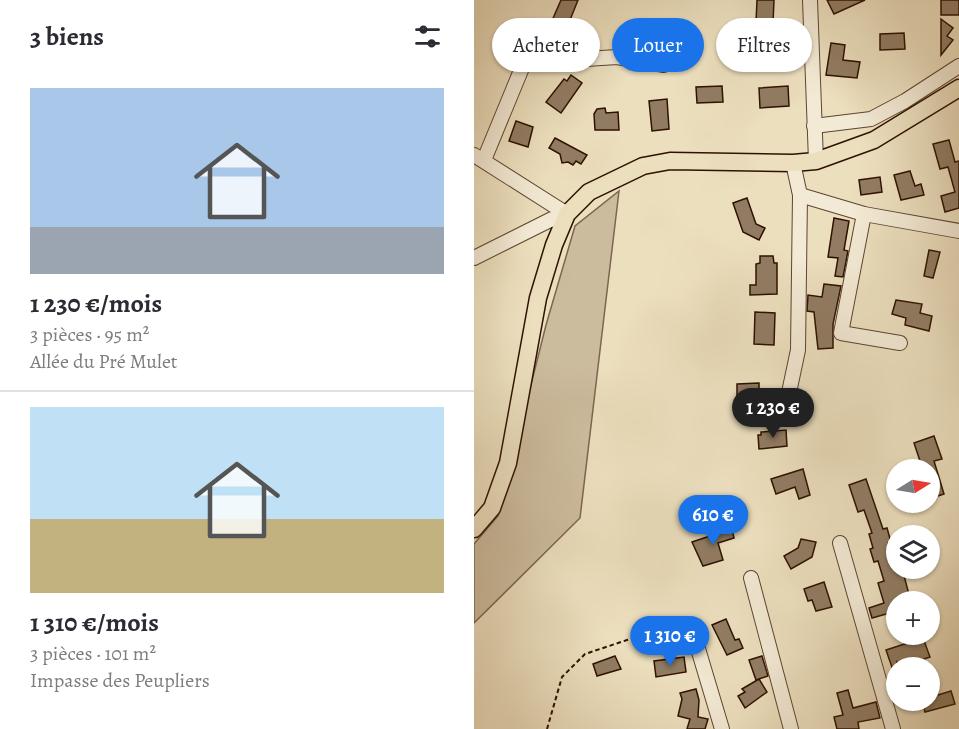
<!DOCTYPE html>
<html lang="fr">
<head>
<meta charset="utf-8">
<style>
  :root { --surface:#fff; --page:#f2f2f3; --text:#2b2b33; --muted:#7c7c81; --line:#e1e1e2; --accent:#1a73e8 }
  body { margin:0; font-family:Alegreya,serif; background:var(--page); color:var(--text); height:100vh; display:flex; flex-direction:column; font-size:22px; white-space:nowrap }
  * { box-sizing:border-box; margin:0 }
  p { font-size:20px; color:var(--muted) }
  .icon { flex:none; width:33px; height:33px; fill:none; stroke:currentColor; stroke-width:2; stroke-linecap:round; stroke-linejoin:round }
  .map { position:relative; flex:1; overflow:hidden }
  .panel { display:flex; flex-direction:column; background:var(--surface); width:474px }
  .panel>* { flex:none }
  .top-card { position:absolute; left:18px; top:18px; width:376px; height:54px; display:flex; gap:12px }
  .needle { width:39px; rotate:79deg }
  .tools { position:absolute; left:412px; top:459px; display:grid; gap:12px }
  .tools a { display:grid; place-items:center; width:54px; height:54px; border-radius:50%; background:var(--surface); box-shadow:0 2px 4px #0004; font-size:30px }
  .price { position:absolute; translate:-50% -51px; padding:0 14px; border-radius:21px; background:var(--accent); color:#fff; font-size:20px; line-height:39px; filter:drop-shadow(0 2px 3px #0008) }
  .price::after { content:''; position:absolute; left:50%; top:36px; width:18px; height:14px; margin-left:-9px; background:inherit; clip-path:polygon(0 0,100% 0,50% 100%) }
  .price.active { background:#222; color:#fff }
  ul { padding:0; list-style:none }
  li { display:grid; align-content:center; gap:12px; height:318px; padding:0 30px }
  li+li { border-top:2px solid var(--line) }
  li span { display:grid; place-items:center; height:186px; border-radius:0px; color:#555 }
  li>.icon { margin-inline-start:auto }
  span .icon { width:108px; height:108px; fill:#fffc; stroke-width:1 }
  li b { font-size:26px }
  h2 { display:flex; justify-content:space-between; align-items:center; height:72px; padding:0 30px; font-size:26px }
  .tag { padding:0 21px; border-radius:27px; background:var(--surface); box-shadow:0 2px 4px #0004; font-size:21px; line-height:54px }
  .tag.active { background:var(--accent); color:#fff }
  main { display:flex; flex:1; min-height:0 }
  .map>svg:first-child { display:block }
  .green { fill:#ccbc9e; stroke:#7d6650; stroke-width:1.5 }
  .building { fill:#917c63; stroke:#2e1101; stroke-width:1.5 }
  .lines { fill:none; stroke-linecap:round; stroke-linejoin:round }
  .minor-casing { stroke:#5e4430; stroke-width:16 }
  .major-casing { stroke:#2e1101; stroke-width:19 }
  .path { stroke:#2e1101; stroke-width:2; stroke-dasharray:4.5 3; stroke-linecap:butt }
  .minor { stroke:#f3ead5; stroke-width:14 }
  .major { stroke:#ecdfbe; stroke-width:16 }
</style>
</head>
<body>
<main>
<section class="panel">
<h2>3 biens<svg class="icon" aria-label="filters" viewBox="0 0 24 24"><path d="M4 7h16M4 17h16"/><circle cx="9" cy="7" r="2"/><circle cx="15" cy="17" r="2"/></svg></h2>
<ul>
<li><span style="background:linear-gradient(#a9c7e8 75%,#9aa5b1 0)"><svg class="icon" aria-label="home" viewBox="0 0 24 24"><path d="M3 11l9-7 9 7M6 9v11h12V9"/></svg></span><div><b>1 230 €/mois</b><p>3 pièces · 95 m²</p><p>Allée du Pré Mulet</p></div></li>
<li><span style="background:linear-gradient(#bfe0f5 60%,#c2b280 0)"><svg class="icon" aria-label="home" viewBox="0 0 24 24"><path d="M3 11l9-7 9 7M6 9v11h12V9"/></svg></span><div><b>1 310 €/mois</b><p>3 pièces · 101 m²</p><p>Impasse des Peupliers</p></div></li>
</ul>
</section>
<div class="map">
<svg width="485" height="729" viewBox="0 0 485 729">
  <rect width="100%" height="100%" fill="#ecdfbe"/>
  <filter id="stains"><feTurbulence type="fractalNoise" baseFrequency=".00333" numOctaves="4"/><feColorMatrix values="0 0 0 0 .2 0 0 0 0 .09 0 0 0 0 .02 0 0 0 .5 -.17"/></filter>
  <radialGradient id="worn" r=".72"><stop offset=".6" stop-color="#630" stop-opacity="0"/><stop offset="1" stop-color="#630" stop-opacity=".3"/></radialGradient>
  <!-- green -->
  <polygon class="green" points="145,191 106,518 0,623 0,544 24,516 72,325 101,226"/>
  <!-- building -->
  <g class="building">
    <polygon points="87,0 104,0 92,30 77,23"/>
    <polygon points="283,0 300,0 299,23 282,22"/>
    <polygon points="353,0 391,0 360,14"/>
    <rect x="467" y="0" width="18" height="15"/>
    <polygon points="467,19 479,28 473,36 479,40 467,55"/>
    <polygon points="430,33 431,49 406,50 406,34"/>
    <polygon points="357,43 371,45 369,60 386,62 383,78 352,75"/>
    <polygon points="97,75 108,83 87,113 72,102 90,79 93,81"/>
    <polygon points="248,86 249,102 223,103 222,87"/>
    <polygon points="314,86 315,106 286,108 285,88"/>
    <polygon points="193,99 195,129 178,131 175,101"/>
    <polygon points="131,108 132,113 144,112 145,130 121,130 120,114 123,109"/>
    <polygon points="42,121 59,127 54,147 35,141"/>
    <polygon points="81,138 113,155 107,164 102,161 99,165 94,162 88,163 86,154 75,148"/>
    <polygon points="475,140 481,162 485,161 485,208 471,212 467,196 481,192 474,167 466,169 459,144"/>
    <polygon points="436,171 441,186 447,184 450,195 427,200 420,175"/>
    <polygon points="406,177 408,192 387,195 385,180"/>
    <polygon points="273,198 282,224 291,228 285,240 269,232 259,203"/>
    <polygon points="360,218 375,221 370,250 374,251 369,277 361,276 364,258 354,257"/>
    <polygon points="455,250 466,252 459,278 450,276"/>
    <polygon points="286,256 299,256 300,263 303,263 303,294 276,295 276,285 282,285 282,264 286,263"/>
    <polygon points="350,284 367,286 359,324 359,348 344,349 340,312 333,311 334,295 348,297"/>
    <polygon points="422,300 448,304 446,313 458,316 455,331 431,325 432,318 418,314"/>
    <polygon points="281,312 301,313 300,345 280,344"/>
    <polygon points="285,383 285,406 263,406 263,384"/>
    <polygon points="312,430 313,446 285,449 284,435 287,435 287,432"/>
    <polygon points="460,436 468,459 460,461 470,494 458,498 456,470 449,470 440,443"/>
    <polygon points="329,469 336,495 325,499 321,487 302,494 297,479"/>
    <polygon points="392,479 409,529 413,528 417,542 414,543 423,568 428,568 437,602 423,602 423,611 398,618 395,608 410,603 404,583 410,581 404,561 400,562 396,549 399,548 395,534 398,533 390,510 384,512 375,485"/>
    <polygon points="257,525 260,538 244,543 249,560 229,566 218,542 239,535 238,531"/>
    <polygon points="327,539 342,542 338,557 317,569 310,556 324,548"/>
    <polygon points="350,582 358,607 342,611 338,600 334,601 330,589"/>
    <polygon points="252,619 261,640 265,639 269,648 253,655 238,625"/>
    <polygon points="449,638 456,657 426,667 423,662 421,676 412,650"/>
    <polygon points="141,656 147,669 123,676 119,664"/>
    <polygon points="288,656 294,676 285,679 293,692 271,708 264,696 271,692 268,689 285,679 282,680 275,660"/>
    <polygon points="210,657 212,672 182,677 180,661"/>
    <polygon points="456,677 459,677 464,695 477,691 481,704 451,712 448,700 456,700"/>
    <polygon points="222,689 225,700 224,717 234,719 231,729 213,729 216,719 204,716 208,699 206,693"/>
    <polygon points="374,690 379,708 402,702 406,718 384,722 385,729 363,729 360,717 369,715 363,693"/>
  </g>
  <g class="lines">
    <!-- minor casing -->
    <g class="minor-casing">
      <g id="minor">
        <polyline points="336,0 342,161"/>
        <polyline points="340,126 397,119 431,101 485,66"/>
        <polyline points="0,155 93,214"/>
        <polyline points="10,160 50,63 143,57 190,65"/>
        <polyline points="319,163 326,195 390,214 485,231"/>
        <polyline points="390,214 367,333 426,343"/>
        <polyline points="0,258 78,219 88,222"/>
        <polyline points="313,402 324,350 326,195"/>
        <polyline points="366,543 419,729"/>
        <polyline points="277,578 317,729"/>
        <polyline points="219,632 248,729"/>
      </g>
    </g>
    <!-- major casing -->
    <g class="major-casing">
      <polyline id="major" points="0,529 18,508 34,463 64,298 80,245 93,214 115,192 169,166 196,161 319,163 342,161 400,140 485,88"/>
    </g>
    <!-- path -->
    <polyline class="path" points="73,729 88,677 111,654 153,640 207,630"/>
    <!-- minor -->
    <use href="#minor" class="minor"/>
    <!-- major -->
    <use href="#major" class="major"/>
  </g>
  <rect width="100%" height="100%" filter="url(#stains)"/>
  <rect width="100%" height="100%" fill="url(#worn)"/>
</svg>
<div class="tools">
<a><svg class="needle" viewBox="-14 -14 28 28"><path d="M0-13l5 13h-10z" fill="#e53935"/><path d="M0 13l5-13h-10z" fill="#7c7c81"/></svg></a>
<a><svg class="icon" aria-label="layers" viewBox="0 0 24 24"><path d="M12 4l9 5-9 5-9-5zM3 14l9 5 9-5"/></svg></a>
<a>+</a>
<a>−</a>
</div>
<b class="price active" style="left:299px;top:439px">1 230 €</b>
<b class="price" style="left:239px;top:546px">610 €</b>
<b class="price" style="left:196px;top:667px">1 310 €</b>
<div class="top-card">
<a class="tag">Acheter</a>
<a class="tag active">Louer</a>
<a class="tag">Filtres</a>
</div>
</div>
</main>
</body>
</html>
